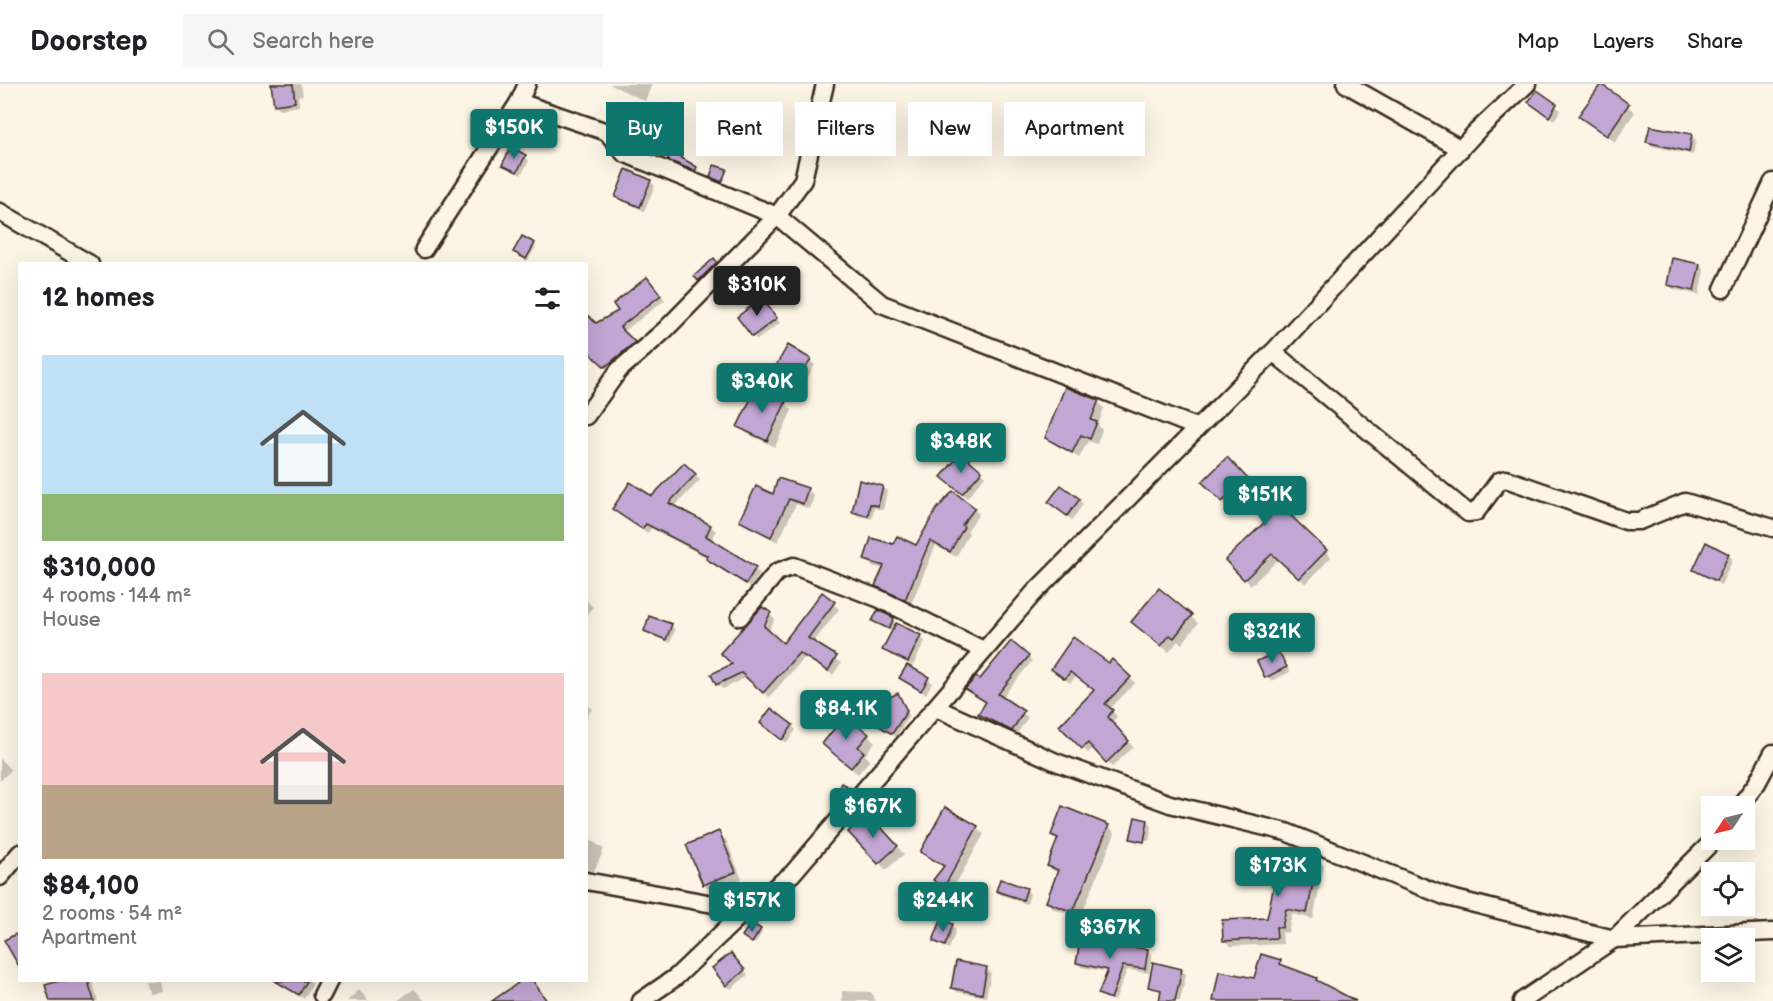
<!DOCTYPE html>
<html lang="en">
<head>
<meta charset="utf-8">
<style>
  :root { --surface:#fff; --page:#f6f6f6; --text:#202124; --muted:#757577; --line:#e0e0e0; --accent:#0f766e }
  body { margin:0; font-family:"Balsamiq Sans",sans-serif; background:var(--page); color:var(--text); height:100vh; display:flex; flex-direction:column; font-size:22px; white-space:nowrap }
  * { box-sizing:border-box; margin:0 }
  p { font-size:20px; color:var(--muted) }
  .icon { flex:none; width:33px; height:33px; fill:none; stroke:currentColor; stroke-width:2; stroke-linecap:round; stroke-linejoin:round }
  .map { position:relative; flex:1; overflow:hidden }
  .details { position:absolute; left:18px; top:178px; width:570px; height:720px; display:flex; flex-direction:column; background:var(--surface); border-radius:0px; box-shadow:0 6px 24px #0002 }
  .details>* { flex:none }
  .banner { position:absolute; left:606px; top:18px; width:570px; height:54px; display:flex; gap:12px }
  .needle { width:39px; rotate:235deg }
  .tools { position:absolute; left:1701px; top:712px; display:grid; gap:12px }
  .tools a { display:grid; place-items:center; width:54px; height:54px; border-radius:0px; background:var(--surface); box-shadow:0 6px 24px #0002; font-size:30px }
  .price { position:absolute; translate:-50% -51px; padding:0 14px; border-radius:6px; background:var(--accent); color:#fff; font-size:20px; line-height:39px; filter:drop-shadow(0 2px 3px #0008) }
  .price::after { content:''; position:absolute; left:50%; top:36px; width:18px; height:14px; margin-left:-9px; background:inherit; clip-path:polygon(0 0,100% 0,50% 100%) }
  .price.selected { background:#222; color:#fff }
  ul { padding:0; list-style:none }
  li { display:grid; align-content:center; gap:12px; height:318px; padding:0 24px }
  li span { display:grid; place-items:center; height:186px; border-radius:0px; color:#555 }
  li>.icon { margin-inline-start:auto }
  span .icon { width:108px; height:108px; fill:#fffc; stroke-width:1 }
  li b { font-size:26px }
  h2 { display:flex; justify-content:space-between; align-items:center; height:72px; padding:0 24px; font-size:26px }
  .chip { padding:0 21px; border-radius:0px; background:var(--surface); box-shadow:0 6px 24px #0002; font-size:21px; line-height:54px }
  .chip.selected { background:var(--accent); color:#fff }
  header { display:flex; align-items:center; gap:36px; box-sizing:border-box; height:84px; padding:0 30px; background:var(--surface); border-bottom:2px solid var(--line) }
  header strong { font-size:28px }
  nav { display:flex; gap:33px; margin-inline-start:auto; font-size:21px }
  .search { width:420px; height:54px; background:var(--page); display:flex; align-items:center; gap:15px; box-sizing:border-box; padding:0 21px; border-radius:0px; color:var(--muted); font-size:22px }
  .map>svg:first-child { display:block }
  .shadow { fill:#0003 }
  .building { fill:#c2a6d3; stroke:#3b2a1e; stroke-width:1.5 }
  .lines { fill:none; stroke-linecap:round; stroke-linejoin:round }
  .minor-casing { stroke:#3b2a1e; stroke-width:21 }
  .minor { stroke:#fcf5e5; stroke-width:16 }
</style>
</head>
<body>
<header>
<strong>Doorstep</strong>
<div class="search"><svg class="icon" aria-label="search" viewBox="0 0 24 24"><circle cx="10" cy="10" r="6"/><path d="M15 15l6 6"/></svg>Search here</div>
<nav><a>Map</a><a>Layers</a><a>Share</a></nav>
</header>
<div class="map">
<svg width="1773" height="917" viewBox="0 0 1773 917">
  <rect width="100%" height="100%" fill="#fcf5e5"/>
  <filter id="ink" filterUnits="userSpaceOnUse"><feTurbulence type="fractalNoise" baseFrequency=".0167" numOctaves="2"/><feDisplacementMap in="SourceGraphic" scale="12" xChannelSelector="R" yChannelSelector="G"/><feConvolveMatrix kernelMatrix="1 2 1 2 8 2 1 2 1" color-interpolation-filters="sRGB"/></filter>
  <g filter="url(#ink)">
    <!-- shadow -->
    <g class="shadow">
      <polygon points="272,0 301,0 303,11 298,12 299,22 280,25 275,20"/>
      <polygon points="609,0 652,0 645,17"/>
      <polygon points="1601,2 1635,28 1615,58 1580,31"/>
      <polygon points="1537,8 1561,26 1554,36 1534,22"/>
      <polygon points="1692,52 1696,56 1693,71 1652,62 1648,58"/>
      <polygon points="525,72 529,77 521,91 504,80"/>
      <polygon points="669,75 696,84 700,88 674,80"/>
      <polygon points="726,87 724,99 714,95"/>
      <polygon points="650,97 655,102 644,127 616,113"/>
      <polygon points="534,160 536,162 528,176 517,170"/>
      <polygon points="714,176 721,183 703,201 696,192"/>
      <polygon points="1699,181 1704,186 1699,211 1673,205 1668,200"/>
      <polygon points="652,199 665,216 623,248 638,264 610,287 586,264 596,241 621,227"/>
      <polygon points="766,220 780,239 757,256 753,252"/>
      <polygon points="810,277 815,281 801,304 774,286"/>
      <polygon points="1098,318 1104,324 1098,341 1102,346 1097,360 1088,357 1079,374 1047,353"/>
      <polygon points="785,319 792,326 775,363 746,349 739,342"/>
      <polygon points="684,381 700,396 674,423 710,442 716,447 711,457 760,489 751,504 713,480 708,474 651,444 648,449 619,430 653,414"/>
      <polygon points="981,388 985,392 967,414 948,397"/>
      <polygon points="779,396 808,406 814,412 810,425 796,420 778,458 748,443 741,437 774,412"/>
      <polygon points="1204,398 1249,398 1290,426 1296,432 1293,436 1331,473 1306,500 1279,475 1251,501 1227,476 1271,434 1240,412 1229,423"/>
      <polygon points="882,403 887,407 883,426 874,424 872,435 858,432 854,428"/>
      <polygon points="1079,416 1083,420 1072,436 1054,422"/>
      <polygon points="974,425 979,430 967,447 969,449 956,473 936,461 911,520 883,507 877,502 884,485 872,482 866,476 894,462 917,463"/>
      <polygon points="1728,471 1733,475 1721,501 1694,486"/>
      <polygon points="1159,506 1198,539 1182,560 1178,557 1169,568 1140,545"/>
      <polygon points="822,510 839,525 813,559 841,579 833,591 805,573 769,613 747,593 723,605 717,600 734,580 762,525 775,535 768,548 784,561"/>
      <polygon points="586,516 593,523 586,531"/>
      <polygon points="893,535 894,539 925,557 913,582 884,566 893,547 876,538"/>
      <polygon points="671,542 675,546 670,559 645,547"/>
      <polygon points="1012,559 1032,577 1001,615 1028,633 1017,650 980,630 987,619 980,597"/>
      <polygon points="1278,568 1290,588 1271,597 1266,593"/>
      <polygon points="1112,577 1135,599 1110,625 1117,632 1112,639 1133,663 1112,683 1094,663 1088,669 1061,642 1095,606 1076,592 1070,599 1058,589 1109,581"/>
      <polygon points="901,594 928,594 932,599 926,610"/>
      <polygon points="898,611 909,631 896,653 876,639"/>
      <polygon points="586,619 592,625 586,633"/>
      <polygon points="762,639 792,642 796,646 787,659"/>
      <polygon points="868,651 875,658 865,671 870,676 858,690 831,667"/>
      <polygon points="0,675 11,686 0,697"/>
      <polygon points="851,706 846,715 839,712"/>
      <polygon points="946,726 984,750 950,810 941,803 945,784 922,768"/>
      <polygon points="868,732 904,770 886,786 850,748"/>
      <polygon points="1148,737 1152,742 1149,757 1135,755 1135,758 1148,762 1136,759 1132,755"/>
      <polygon points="1108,742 1115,749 1080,834 1054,825 1047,818 1058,790 1049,782 1059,757 1053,751"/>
      <polygon points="719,749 726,756 742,795 711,808 704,800"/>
      <polygon points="586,753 604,765 591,794 587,796"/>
      <polygon points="1318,775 1324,782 1313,835 1292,830 1288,849 1282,848 1283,860 1231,862 1224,856 1269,835 1279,785 1275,781"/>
      <polygon points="1026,806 1030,810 1027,820 1002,811 997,807"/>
      <polygon points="751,841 762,848 755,860 745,854"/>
      <polygon points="952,841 956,846 949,865 934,857"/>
      <polygon points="1110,858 1113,861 1147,866 1152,870 1149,889 1127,886 1115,917 1100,910 1108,888 1081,883 1077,879"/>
      <polygon points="735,875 748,891 731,905 727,901"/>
      <polygon points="986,884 991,889 986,913 957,908 953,903"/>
      <polygon points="1181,886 1186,890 1180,917 1160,917"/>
      <polygon points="64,897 92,897 98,917 51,917"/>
      <polygon points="145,897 160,897 162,907 149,909"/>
      <polygon points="287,897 312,897 313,899 304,915 284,901"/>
      <polygon points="414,905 425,917 397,917"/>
      <polygon points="359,906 369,917 347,917"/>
      <polygon points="842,907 871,908 875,917 842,917"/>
    </g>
    <!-- building -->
    <g class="building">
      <polygon points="271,0 293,0 295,18 274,21"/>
      <polygon points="1601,0 1629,20 1607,52 1578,32"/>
      <polygon points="1537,6 1557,20 1549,33 1528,18"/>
      <polygon points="1650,42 1692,50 1689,68 1646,58"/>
      <polygon points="511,63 526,71 517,88 502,81"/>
      <polygon points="672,68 697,83 695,87 667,76"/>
      <polygon points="714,81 727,85 722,98 710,93"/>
      <polygon points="626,85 651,96 640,123 615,113"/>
      <polygon points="522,152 535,159 526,175 513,168"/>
      <polygon points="714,174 717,178 698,197 694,192"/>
      <polygon points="1672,174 1700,180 1694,207 1667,201"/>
      <polygon points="647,193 661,211 620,243 635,258 605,283 586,266 586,230 596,239 618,227 613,220"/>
      <polygon points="762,214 777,234 752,253 737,233"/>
      <polygon points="788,261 811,275 796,301 773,287"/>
      <polygon points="1065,303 1099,316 1091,336 1097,338 1090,355 1081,351 1072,369 1045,354"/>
      <polygon points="756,304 786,318 767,357 737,343"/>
      <polygon points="961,369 982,387 962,410 941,393"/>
      <polygon points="1227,373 1249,396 1291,425 1288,429 1327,466 1299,495 1272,470 1244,496 1225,476 1270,433 1233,407 1222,418 1202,398"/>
      <polygon points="684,379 696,390 669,419 711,441 706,452 756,483 746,500 706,475 708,472 646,440 642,445 612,425 630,398 652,412"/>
      <polygon points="778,394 808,404 803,420 789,415 771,453 739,437 756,402 773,410"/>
      <polygon points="859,396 883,402 878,422 870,420 868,432 852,428"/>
      <polygon points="1061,401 1080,415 1067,432 1048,418"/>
      <polygon points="953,407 975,424 962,441 964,443 950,468 930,457 905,516 875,502 884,482 864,476 871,454 893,460 897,452 916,461 936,426"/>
      <polygon points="1706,458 1729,470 1716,497 1693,486"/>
      <polygon points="1159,504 1192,531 1174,554 1170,551 1161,562 1131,538"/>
      <polygon points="822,508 835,518 808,554 837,572 828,587 799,569 763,609 741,589 716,601 711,590 732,580 720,569 762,523 771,528 764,542 783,559"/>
      <polygon points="878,526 894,534 889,545 872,537"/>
      <polygon points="649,532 672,540 666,556 644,547"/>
      <polygon points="896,539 921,551 908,578 882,566"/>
      <polygon points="1073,553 1109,579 1112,575 1131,593 1105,620 1113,626 1108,633 1129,657 1106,679 1088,659 1082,665 1059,642 1094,606 1070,588 1065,595 1051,585"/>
      <polygon points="1011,557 1029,572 998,610 1024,627 1012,647 978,630 986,618 965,605 976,593 980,595"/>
      <polygon points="1278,567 1287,583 1265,594 1257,577"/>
      <polygon points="907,581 929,593 921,607 899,594"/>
      <polygon points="898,609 907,627 892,650 874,639 886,619 884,616"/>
      <polygon points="771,624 793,641 782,656 760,639"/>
      <polygon points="845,631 869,650 858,663 864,668 851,684 822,660"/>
      <polygon points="841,699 852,705 843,714 835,710"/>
      <polygon points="1062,722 1109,741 1073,828 1046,818 1058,786 1047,782 1058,754 1051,751"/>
      <polygon points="945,723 978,742 943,805 933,796 944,782 920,768"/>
      <polygon points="868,729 898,762 878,780 848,748"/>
      <polygon points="1135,733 1148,736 1144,758 1130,755"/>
      <polygon points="719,747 736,788 703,801 686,761"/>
      <polygon points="1277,765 1318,774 1307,829 1286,825 1282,844 1276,843 1277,854 1223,857 1222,836 1267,834 1278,782 1273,781"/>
      <polygon points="1000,795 1027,804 1023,816 996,807"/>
      <polygon points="941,836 953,840 945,862 933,857"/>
      <polygon points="751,839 761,845 752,859 742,852"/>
      <polygon points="20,848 20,884 4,856"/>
      <polygon points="1081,851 1111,857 1110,860 1148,865 1145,885 1123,882 1111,915 1098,910 1108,886 1076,879"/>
      <polygon points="731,869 745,886 726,902 712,884"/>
      <polygon points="1261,870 1281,876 1280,880 1317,894 1316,896 1356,917 1213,917 1219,887 1254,894"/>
      <polygon points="956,877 987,883 982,910 951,904"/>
      <polygon points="1153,878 1182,885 1175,917 1159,917 1161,906 1148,903"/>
      <polygon points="59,897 88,897 94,917 50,917 45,901"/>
      <polygon points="275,897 307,897 299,911"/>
      <polygon points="521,897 533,897 547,917 492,917"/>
    </g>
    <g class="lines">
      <!-- minor casing -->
      <g class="minor-casing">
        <g id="minor">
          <polyline points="1346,0 1461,65"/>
          <polyline points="519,18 527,0"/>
          <polyline points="0,128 90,180"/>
          <polyline points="424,165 519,18 607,48 624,69 777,132 882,220 1196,343"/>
          <polyline points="1723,205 1773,98"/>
          <polyline points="1273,268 1468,429 1476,428 1499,397 1506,395 1626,437 1639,437 1685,418 1773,444"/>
          <polyline points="586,332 619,286 665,246 777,132 803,96 825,0"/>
          <polyline points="740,533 777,488 794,482 880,515 983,566"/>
          <polyline points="936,624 1056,678 1170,720 1286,748 1447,813 1614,855 1773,848"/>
          <polyline points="1739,723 1757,699 1773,669"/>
          <polyline points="0,793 20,769"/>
          <polyline points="586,797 746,826"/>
          <polyline points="322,911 329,897"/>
          <polyline points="641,917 676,893 746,826 792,790 1033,510 1273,268 1477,47 1527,0"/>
          <polyline points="1522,917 1614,855 1714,756"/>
        </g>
      </g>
      <!-- minor -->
      <use href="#minor" class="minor"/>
    </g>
  </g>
</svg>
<div class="tools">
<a><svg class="needle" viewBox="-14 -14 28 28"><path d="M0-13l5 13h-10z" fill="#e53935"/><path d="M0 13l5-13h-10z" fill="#757577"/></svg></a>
<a><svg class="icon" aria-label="locate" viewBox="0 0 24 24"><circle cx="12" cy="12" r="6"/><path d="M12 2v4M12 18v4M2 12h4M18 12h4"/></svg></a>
<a><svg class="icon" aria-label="layers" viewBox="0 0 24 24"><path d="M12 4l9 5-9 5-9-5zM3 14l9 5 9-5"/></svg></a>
</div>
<b class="price" style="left:514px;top:76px">$150K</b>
<b class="price selected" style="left:757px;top:233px">$310K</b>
<b class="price" style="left:762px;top:330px">$340K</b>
<b class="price" style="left:961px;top:390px">$348K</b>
<b class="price" style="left:1265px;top:443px">$151K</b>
<b class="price" style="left:1272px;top:580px">$321K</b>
<b class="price" style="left:846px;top:657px">$84.1K</b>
<b class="price" style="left:873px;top:755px">$167K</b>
<b class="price" style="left:1278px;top:814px">$173K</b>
<b class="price" style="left:752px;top:849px">$157K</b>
<b class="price" style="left:943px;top:849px">$244K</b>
<b class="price" style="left:1110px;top:876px">$367K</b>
<div class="banner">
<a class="chip selected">Buy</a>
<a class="chip">Rent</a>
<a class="chip">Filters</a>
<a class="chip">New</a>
<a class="chip">Apartment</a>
</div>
<section class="details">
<h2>12 homes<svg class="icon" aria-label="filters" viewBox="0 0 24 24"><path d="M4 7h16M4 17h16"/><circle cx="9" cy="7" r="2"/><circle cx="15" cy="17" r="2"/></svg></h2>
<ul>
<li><span style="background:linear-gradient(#bfe0f5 75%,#8fb573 0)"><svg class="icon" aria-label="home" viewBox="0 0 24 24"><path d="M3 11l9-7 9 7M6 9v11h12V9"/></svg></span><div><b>$310,000</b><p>4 rooms · 144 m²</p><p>House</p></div></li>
<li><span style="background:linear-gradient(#f6c9c9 60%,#b9a48a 0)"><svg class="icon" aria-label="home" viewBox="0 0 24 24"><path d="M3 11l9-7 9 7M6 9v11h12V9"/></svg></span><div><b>$84,100</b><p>2 rooms · 54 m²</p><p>Apartment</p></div></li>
</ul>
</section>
</div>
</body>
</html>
